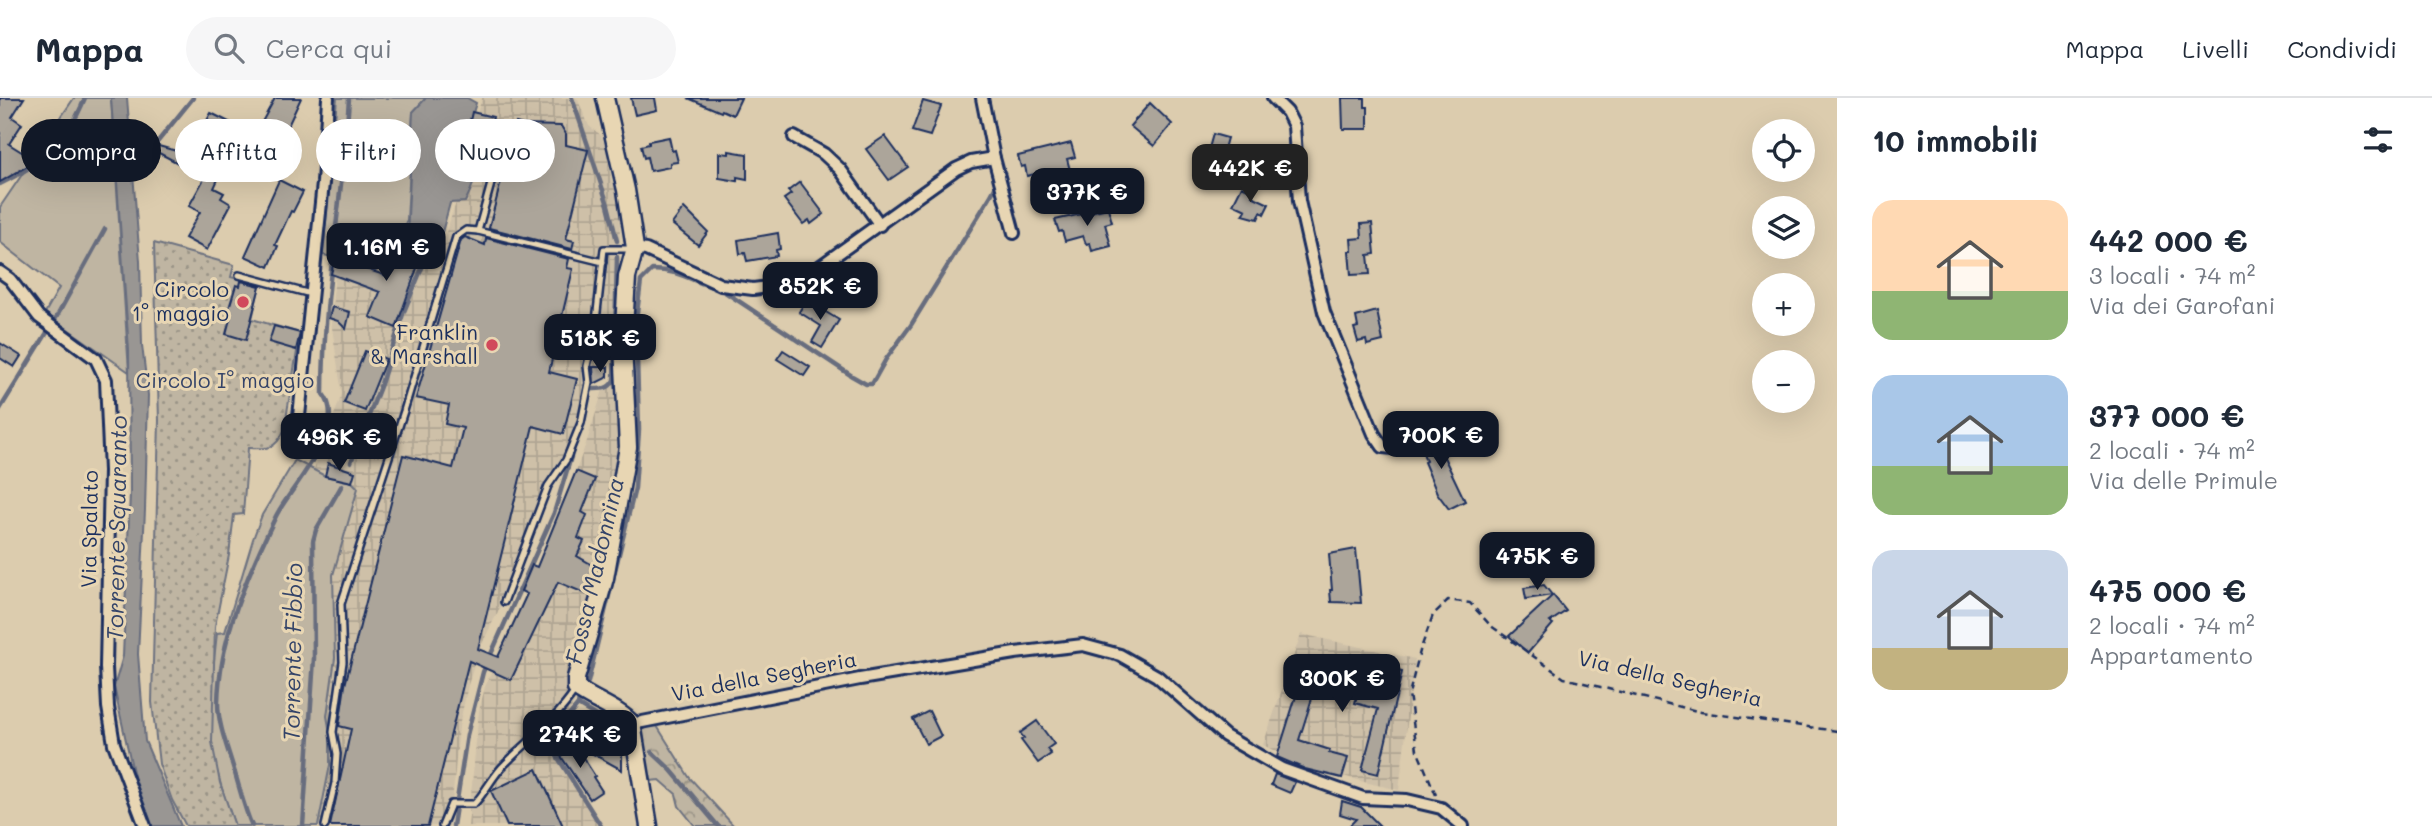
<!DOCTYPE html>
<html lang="it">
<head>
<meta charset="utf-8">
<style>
  :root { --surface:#fff; --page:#f6f6f7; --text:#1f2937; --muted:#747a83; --line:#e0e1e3; --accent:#111827 }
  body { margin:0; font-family:Mali,sans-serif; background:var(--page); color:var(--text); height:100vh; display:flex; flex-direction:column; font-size:26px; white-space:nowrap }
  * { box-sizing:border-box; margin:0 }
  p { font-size:23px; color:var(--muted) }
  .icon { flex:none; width:38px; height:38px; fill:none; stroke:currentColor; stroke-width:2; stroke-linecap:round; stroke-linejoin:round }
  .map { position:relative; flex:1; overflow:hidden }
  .sheet { display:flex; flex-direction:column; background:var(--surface); width:595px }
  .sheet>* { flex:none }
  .guide { position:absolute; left:21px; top:21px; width:665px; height:63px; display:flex; gap:14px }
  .buttons { position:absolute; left:1752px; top:21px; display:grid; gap:14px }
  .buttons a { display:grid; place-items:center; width:63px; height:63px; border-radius:50%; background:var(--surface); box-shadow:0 7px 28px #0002; font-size:35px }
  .price { position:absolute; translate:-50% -60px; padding:0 16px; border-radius:14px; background:var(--accent); color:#fff; font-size:23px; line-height:46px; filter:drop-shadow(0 2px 4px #0008) }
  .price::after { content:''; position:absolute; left:50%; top:42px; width:21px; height:16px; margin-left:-10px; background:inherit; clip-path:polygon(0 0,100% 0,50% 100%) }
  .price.on { background:#222; color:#fff }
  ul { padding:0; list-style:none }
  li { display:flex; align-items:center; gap:21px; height:175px; padding:0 35px }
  li span { display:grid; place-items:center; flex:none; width:196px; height:140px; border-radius:21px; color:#555 }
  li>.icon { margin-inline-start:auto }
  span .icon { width:84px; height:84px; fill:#fffc; stroke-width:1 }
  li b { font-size:30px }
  h2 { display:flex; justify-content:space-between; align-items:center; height:84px; padding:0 35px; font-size:30px }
  .tag { padding:0 24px; border-radius:32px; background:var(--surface); box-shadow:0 7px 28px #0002; font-size:24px; line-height:63px }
  .tag.on { background:var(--accent); color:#fff }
  header { display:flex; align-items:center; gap:42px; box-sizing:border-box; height:98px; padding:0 35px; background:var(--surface); border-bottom:2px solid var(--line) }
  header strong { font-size:33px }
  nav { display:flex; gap:38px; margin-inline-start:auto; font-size:24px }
  .search { width:490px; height:63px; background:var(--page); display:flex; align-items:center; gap:18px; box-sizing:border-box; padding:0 24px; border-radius:38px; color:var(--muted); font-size:26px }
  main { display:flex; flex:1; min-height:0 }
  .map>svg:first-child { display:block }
  .industrial { fill:url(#industrial-grid) }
  .grass { fill:#bfb5a2; stroke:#6d7280; stroke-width:2 }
  .forest { fill:url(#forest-crowns); stroke:#6d7280; stroke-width:2 }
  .park { fill:url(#park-dots); stroke:#6d7280; stroke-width:2 }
  .water { fill:#999693; stroke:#676d7e; stroke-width:2 }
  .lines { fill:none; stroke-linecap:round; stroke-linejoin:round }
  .stream { stroke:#676d7e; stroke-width:4.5 }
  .building { fill:#aca59a; stroke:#1b2f5e; stroke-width:2 }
  .lane-casing { stroke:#1b2f5e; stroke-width:10 }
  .street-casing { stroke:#1b2f5e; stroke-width:16 }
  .secondary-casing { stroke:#1b2f5e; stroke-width:21 }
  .path { stroke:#1b2f5e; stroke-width:2.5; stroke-dasharray:7 5; stroke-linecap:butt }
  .lane { stroke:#e8d6b3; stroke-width:5 }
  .street { stroke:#e8d6b3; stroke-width:10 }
  .secondary { stroke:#e8d6b3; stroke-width:16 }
  .poi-dot { fill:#d1495b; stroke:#e8d6b3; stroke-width:2.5 }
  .labels { text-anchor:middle; stroke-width:6; stroke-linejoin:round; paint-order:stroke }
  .poi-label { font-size:21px; fill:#1b2f5e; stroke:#e8d6b3; text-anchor:end }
  .park-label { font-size:21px; fill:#344368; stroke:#e8d6b3 }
  .street-label { font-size:21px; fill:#1b2f5e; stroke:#e8d6b3 }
  .water-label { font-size:23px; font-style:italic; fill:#344469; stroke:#e8d6b3 }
</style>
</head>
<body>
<header>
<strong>Mappa</strong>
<div class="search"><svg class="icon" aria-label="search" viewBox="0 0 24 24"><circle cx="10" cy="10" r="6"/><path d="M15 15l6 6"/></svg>Cerca qui</div>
<nav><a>Mappa</a><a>Livelli</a><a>Condividi</a></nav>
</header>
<main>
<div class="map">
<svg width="1837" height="728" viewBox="0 0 1837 728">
  <defs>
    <pattern id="industrial-grid" width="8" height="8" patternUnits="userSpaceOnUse" patternTransform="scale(1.75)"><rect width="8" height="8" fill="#cec0a8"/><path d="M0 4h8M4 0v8" fill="none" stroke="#b0a593"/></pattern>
    <pattern id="forest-crowns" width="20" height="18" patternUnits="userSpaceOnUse" patternTransform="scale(1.75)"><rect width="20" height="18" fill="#bfb5a2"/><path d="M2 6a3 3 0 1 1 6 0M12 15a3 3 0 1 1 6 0" fill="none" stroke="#9a9487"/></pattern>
    <pattern id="park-dots" width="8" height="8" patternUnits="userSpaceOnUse" patternTransform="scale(1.75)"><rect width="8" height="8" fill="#bfb5a2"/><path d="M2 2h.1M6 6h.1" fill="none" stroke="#9a9487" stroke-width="1.8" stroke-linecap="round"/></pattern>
  </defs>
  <rect width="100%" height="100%" fill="#dcccae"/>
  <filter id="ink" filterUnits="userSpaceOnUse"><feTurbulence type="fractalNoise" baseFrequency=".0143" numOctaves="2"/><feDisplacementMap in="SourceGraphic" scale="14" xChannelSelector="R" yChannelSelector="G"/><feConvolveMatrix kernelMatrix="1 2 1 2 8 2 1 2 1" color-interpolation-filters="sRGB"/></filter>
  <g filter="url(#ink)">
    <!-- industrial -->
    <g class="industrial">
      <polygon points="482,0 577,0 589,28 601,37 606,48 611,80 622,106 620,118 619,239 611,235 606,238 604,270 599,273 591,272 586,278 586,299 564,363 514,481 479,552 468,587 459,629 450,728 312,728 312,376 342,296 331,223 337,151 393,155 402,129 443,143 460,93 471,92 482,71 479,54 468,46"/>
      <polygon points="608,287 620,287 621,327 615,399 577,599 554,643 601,728 468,728 479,613 485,589 564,405 588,340 603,292"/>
      <polygon points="1301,536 1415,561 1399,692 1364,684 1299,665 1263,647"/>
    </g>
    <!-- grass -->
    <g class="grass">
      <polygon points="74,0 111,0 129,274 45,215 59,190 0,144 0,109"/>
      <polygon points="337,0 426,0 413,14 407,122 387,164 380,169 323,157"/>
      <path d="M295,362L325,378L352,384L358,390L333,477L335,560L327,618L330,635V667L318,728H235C225,701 215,673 212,644C209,609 213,570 217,535L225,534L253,441L262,417Z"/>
    </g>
    <!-- forest -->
    <polygon class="forest" points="657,628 689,679 734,728 695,728 679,708 676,696 660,682 640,684 631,630"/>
    <!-- park -->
    <path class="park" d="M154,145L234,167L231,179L260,187L252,221L300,235L284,333C275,352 267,351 248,350L243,416L234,417L229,457L215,528L212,644L220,685L235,728H186L172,702L159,666L152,604L159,322Z"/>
    <!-- water -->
    <g class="water">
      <polygon points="111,0 127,0 140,163 142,247 148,297 145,412 138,556 145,643 181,728 151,728 142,714 114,589 123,558 130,396 129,252"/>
      <path d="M426,0H467L476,5L460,56C485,66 474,86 465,104L450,105L438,149L407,140L413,14Z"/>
    </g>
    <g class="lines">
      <!-- stream -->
      <g class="stream">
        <polyline points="572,0 608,107 617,143"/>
        <polyline points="146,58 193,0"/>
        <path d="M0,86C46,63 65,48 85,0"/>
        <polyline points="56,220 105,131"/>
        <path d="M588,301L591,291C601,291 609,292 614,282L617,159"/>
        <polyline points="0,311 48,233"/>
        <polyline points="351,364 381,286 403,216 433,143"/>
        <path d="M588,584L635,390L639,332L636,223L641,183L652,172C681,172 694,185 722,192L852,278L866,286H872L886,261L911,227L990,99L996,88V84"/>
        <polyline points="579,601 578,607 550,640 550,647 601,728"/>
        <polyline points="578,607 622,634"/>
        <polyline points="652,654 670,671 718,728"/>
        <path d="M252,728C244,710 240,691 234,672C228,651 218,627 218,605C219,541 248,475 276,418C290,390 350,328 323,296C323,197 343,99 349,0"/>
        <polyline points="303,728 314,560 313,443 316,432 342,387"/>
        <polyline points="453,728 467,637 483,574 554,415 577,339"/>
      </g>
    </g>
    <!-- building -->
    <g class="building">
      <polygon points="0,0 24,0 12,19 22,26 9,46 36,63 0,84"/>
      <polygon points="275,0 301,0 280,45 257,33"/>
      <polygon points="631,0 655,0 657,12 635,17"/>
      <polygon points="688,0 741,0 733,17 722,12 721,14"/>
      <polygon points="1342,0 1365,0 1365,9 1368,9 1368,31 1343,31"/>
      <polygon points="923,3 941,8 930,38 912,33"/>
      <polygon points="1150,5 1172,26 1154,48 1130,28"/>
      <polygon points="472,14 493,19 486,50 465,45"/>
      <polygon points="211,15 233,26 218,55 228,60 214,90 224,95 221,100 231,106 207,152 185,140 200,114 189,108 205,79 153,52 155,47 198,59 207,41 199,37"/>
      <polygon points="516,25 523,27 561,28 566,36 566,47 588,52 566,141 574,143 572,151 489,130"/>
      <polygon points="1213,36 1227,40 1220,65 1206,61"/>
      <polygon points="885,38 908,69 889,82 866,51"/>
      <polygon points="669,39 672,53 675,52 678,64 670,65 670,69 650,73 647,59 644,60 641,48 649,46 649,43"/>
      <polygon points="1071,45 1075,59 1067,61 1073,83 1055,88 1053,81 1050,82 1047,73 1027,78 1025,68 1021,69 1018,58"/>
      <polygon points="729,53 747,56 747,81 737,79 737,83 719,80 719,55 729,56"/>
      <polygon points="279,82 303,94 293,114 291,113 275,147 278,148 269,169 245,158"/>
      <polygon points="800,84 824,116 811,126 809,122 803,126 784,101 791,96 788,93"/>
      <polygon points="1242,88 1254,94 1252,98 1269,106 1264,116 1261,114 1258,121 1243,117 1246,112 1233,106"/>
      <polygon points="684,110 708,134 698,147 672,126"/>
      <polygon points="1108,110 1112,124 1105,126 1111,148 1092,153 1090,145 1086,146 1083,138 1065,143 1062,133 1059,134 1055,122"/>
      <polygon points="1372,125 1375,156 1368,157 1370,176 1351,177 1349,153 1352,153 1351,141 1362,140 1361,126"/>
      <polygon points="778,135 780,151 776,152 777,158 747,163 745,155 740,156 738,142"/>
      <polygon points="465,139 485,147 486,140 569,161 567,170 573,171 549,274 577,281 563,336 533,328 478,551 498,559 527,496 521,493 532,467 537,469 576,373 595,381 582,414 587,417 578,440 584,443 577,458 596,469 595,478 589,497 558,484 511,582 469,563 428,728 330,728 351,631 339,628 345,587 403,357 453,370 463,330 445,326 449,307 416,300 461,142"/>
      <polygon points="401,146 423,153 396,230 370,219 380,194 331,176 334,164 354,169 354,167 387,178"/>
      <polygon points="241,183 260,188 246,242 226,236 230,221 226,220 236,187 240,188"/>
      <polygon points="806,202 839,222 822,250 812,244 821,228 799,214"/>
      <polygon points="332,209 350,214 346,231 338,223 329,220"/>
      <polygon points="1377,213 1383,243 1367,247 1366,242 1358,244 1354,230 1358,229 1356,219"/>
      <polygon points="274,228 300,235 296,252 269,244"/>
      <polygon points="0,245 21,258 14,269 0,260"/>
      <polygon points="783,252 810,269 804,278 777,261"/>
      <polygon points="365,253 386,261 365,313 344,305"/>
      <polygon points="593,269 608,269 608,279 594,286"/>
      <polygon points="1439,335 1448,355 1443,357 1465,403 1449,411 1437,395 1424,364 1426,363 1419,344"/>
      <polygon points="328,365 355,374 352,384 325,378"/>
      <polygon points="1356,451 1361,505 1331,504 1330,492 1332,492 1329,456"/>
      <polygon points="1544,487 1552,497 1526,501 1524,490"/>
      <polygon points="1553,497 1566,513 1550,524 1553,526 1528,555 1509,538"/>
      <polygon points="1308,560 1345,572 1349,560 1402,574 1378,676 1362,672 1378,611 1355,605 1358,594 1318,581 1299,642 1330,652 1329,655 1348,660 1342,680 1305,671 1277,659"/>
      <polygon points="929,613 941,638 926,646 913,621"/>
      <polygon points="1037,623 1054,646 1047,651 1051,656 1038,665 1021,642 1024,640 1020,635"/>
      <polygon points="592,632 621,648 618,654 622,656 622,672 584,651"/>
      <polygon points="573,644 595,678 593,679 602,693 590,701 558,654"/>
      <polygon points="537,671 563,728 507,728 491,693"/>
      <polygon points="1275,676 1295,684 1290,695 1271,687"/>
      <polygon points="1342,703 1361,709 1380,728 1349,728 1356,721 1340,716"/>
    </g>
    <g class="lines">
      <!-- lane casing -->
      <g class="lane-casing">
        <g id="lane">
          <polyline points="478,133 506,31"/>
          <polyline points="239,177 311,196"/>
          <polyline points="504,504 548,388 566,362 581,325 589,285 587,268 595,232 604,151 632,151"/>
          <polyline points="325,728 335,685 337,656 333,634 343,564 341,506 404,313 456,139 466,132 478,133 603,164"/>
          <path d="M442,728L451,706H474C486,694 493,677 505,666C529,642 556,622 575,593"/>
        </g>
      </g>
      <!-- street casing -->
      <g class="street-casing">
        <g id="street">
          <polyline points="982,0 994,60 1014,135"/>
          <polyline points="1273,0 1287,14 1294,28 1299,103 1324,214 1374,336 1383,349 1393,350"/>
          <polyline points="794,39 824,56 840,71 880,127"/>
          <polyline points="635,150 646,152 721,187 753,191 784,187 808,177 956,71 971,64 994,60"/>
          <polyline points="0,174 10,181 39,219 96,261 106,282 110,373 106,569 108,609 114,646 145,728"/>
          <polyline points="298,328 323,85 328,0"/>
          <polyline points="632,626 860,581 1015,555 1083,547 1120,557 1157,578 1225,638 1282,671 1363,700 1407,702 1441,710 1463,728"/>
        </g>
      </g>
      <!-- secondary casing -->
      <g class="secondary-casing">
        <path id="secondary" d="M605,0L626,92L635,150L627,179L623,247L628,349L605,480L576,580V590C594,603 619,611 632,626L649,728"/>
      </g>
      <!-- path -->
      <polyline class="path" points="1436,697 1417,652 1409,596 1420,553 1433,517 1448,502 1470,505 1491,528 1564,580 1701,614 1837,633"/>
      <!-- lane -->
      <use href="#lane" class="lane"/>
      <!-- street -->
      <use href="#street" class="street"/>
      <!-- secondary -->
      <use href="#secondary" class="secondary"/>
    </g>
  </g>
  <!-- markers -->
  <g class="poi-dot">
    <circle cx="243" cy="204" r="7"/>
    <circle cx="492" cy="247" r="7"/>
  </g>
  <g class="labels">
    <!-- poi labels -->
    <g class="poi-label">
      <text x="229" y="199">Circolo<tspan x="229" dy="24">1° maggio</tspan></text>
      <text x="478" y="242">Franklin<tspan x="478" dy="24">&amp; Marshall</tspan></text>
    </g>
    <!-- park labels -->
    <g class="park-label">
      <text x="225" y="290">Circolo I° maggio</text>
    </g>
    <!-- street labels -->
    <g class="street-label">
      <text transform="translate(90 431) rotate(-89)" y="7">Via Spalato</text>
      <text transform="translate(764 579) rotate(-11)" y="7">Via della Segheria</text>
      <text transform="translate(1670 581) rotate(13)" y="7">Via della Segheria</text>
    </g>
    <!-- water labels -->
    <g class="water-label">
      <text transform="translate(117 430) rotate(-89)" y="8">Torrente Squaranto</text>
      <text transform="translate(595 473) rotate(-77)" y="8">Fossa Madonnina</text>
      <text transform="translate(293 554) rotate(-89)" y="8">Torrente Fibbio</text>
    </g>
  </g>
</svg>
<div class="buttons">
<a><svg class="icon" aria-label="locate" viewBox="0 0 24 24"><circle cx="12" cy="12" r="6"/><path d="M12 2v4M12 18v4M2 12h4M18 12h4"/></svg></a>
<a><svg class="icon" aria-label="layers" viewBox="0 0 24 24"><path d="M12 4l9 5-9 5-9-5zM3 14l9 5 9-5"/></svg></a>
<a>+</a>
<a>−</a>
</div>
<b class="price on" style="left:1250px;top:106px">442K €</b>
<b class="price" style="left:1087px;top:130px">377K €</b>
<b class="price" style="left:386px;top:185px">1.16M €</b>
<b class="price" style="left:820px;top:224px">852K €</b>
<b class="price" style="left:600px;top:276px">518K €</b>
<b class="price" style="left:1441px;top:373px">700K €</b>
<b class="price" style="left:339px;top:375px">496K €</b>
<b class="price" style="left:1537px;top:494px">475K €</b>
<b class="price" style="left:1342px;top:616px">300K €</b>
<b class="price" style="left:580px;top:672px">274K €</b>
<div class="guide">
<a class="tag on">Compra</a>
<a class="tag">Affitta</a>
<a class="tag">Filtri</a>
<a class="tag">Nuovo</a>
</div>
</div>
<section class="sheet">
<h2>10 immobili<svg class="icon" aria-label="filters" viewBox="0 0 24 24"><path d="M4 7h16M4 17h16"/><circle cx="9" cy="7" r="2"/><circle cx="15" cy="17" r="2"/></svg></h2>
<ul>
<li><span style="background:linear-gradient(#ffd9b3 65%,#8fb573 0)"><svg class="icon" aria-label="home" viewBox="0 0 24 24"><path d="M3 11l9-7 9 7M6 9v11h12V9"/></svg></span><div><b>442 000 €</b><p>3 locali · 74 m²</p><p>Via dei Garofani</p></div></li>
<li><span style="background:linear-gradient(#a9c7e8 65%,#8fb573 0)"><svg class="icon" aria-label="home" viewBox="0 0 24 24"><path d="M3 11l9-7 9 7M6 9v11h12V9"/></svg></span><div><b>377 000 €</b><p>2 locali · 74 m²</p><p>Via delle Primule</p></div></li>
<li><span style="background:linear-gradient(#c9d6e8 70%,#c2b280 0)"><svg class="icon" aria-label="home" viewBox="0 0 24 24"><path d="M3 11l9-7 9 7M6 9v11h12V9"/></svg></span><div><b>475 000 €</b><p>2 locali · 74 m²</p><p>Appartamento</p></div></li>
</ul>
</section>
</main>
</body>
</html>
